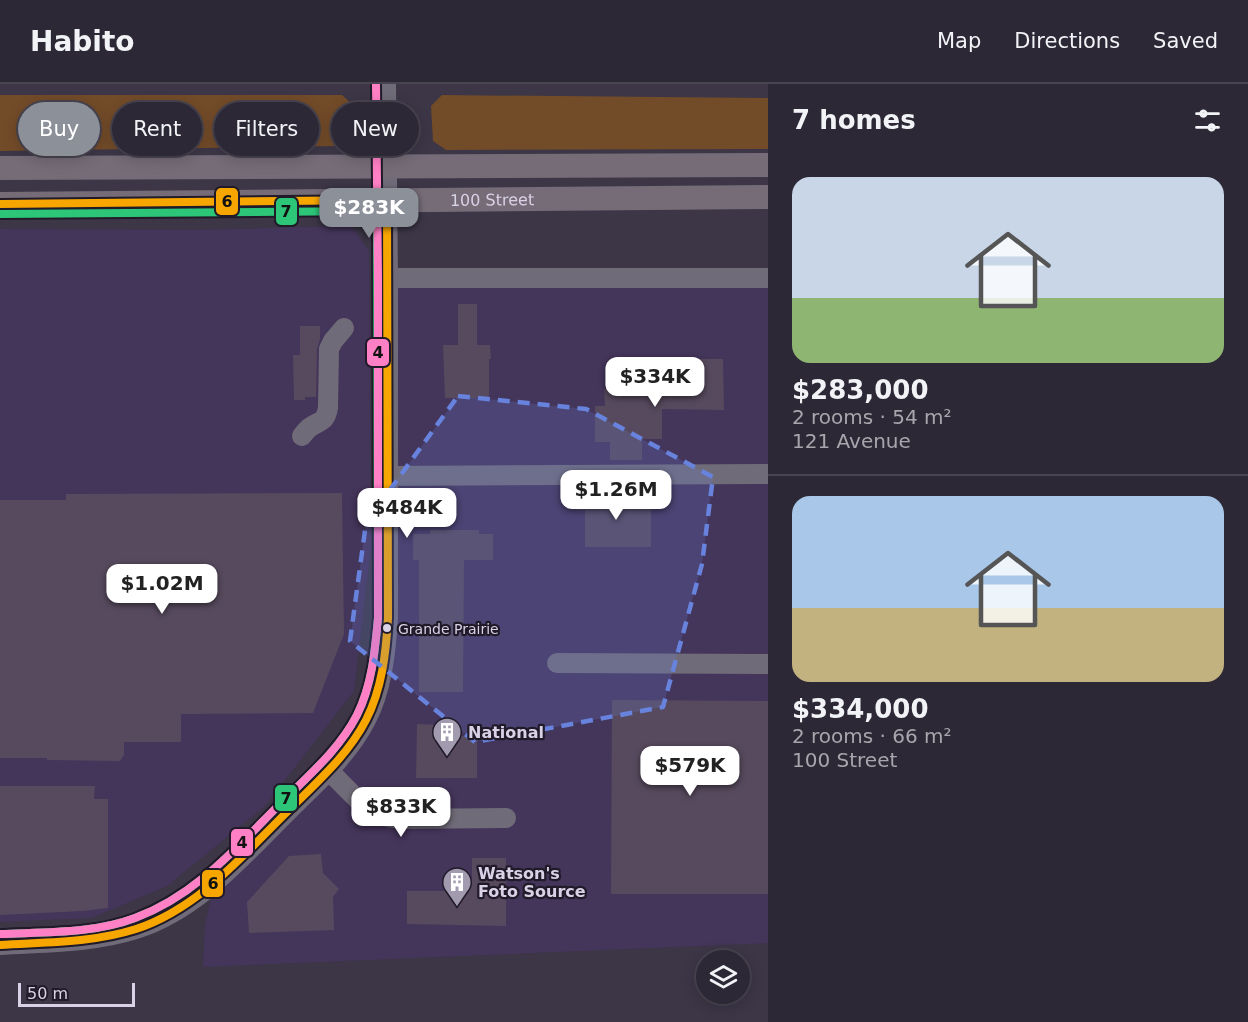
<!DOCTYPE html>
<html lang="en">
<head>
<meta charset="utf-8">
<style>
  :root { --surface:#2d2835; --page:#35303d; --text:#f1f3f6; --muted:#a7a6ad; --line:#484450; --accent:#8c9099 }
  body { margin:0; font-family:"DejaVu Sans",sans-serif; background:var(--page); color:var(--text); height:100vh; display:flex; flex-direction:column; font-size:22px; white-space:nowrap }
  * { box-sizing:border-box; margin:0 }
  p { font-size:20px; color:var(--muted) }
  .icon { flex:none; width:33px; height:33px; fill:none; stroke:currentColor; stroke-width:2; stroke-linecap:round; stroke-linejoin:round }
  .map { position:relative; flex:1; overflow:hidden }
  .drawer { display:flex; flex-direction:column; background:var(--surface); width:480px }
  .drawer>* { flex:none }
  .banner { position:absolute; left:18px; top:18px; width:570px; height:54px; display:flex; gap:12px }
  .tools { position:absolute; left:696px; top:866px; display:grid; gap:12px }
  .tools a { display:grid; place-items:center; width:54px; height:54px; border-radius:50%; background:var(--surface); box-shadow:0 3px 15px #0003,0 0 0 2px var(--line); font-size:30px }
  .scale { position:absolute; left:18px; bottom:15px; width:117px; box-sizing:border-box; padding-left:6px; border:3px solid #d9d2e7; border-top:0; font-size:16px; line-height:21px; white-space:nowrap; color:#d9d2e7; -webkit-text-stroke:4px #201a29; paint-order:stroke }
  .price { position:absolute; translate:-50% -51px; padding:0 14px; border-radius:12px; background:#fff; color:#222; font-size:20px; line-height:39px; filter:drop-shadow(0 2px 3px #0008) }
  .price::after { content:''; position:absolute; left:50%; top:36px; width:18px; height:14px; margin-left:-9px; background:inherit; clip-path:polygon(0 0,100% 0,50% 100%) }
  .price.on { background:var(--accent); color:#fff }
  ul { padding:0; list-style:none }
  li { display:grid; align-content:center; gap:12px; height:318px; padding:0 24px }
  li+li { border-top:2px solid var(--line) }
  li span { display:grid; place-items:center; height:186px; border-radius:18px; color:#555 }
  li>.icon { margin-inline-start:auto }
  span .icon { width:108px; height:108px; fill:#fffc; stroke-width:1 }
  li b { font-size:26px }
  h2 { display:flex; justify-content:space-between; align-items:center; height:72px; padding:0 24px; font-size:26px }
  .pill { padding:0 21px; border-radius:27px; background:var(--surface); box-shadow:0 3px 15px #0003,0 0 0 2px var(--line); font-size:21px; line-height:54px }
  .pill.on { background:var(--accent); color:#fff }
  header { display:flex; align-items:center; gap:36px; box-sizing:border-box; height:84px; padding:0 30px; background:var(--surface); border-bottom:2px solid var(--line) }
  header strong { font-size:28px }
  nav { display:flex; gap:33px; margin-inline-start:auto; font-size:21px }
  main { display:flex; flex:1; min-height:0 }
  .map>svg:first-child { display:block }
  .built { fill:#44355a }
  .green { fill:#724b29 }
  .building { fill:#574a5e }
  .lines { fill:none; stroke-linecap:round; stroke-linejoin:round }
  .minor { stroke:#706b78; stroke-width:20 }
  .major { stroke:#756c78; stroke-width:24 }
  .bus-1-casing { stroke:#201a29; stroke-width:12 }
  .bus-2-casing { stroke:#201a29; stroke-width:12 }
  .bus-3-casing { stroke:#201a29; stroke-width:12 }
  .bus-1 { stroke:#f7a600; stroke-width:8 }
  .bus-2 { stroke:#2dc577; stroke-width:8 }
  .bus-3 { stroke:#ff80c5; stroke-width:8 }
  .marked { fill:#6883de; fill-opacity:0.2; stroke:#6883de; stroke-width:4.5; stroke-dasharray:12 8; stroke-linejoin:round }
  .bus-dot { fill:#d9d2e7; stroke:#201a29; stroke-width:2 }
  .labels { text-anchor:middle; stroke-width:4.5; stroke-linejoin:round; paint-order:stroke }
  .bus-label { font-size:14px; fill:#d9d2e7; stroke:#201a29; text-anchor:start }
  .street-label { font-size:16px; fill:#d9d2e7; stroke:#201a29 }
  .poi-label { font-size:16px; font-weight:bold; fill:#d9d2e7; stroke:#201a29; text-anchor:start }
  .line-badge { stroke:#201a29; stroke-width:2 }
  .pale-badge-label { font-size:16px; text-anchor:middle; font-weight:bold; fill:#111 }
</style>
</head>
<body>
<header>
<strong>Habito</strong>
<nav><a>Map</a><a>Directions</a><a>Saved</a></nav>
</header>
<main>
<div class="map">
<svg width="768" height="938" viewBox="0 0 768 938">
  <rect width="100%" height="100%" fill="#3c3647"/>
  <!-- built -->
  <g class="built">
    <polygon points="351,142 369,167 371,463 354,607 264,723 167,802 92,834 0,838 0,145 196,146"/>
    <polygon points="388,194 768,194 768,859 203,883 205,842 214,800 328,686 377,606"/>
  </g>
  <!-- green -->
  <g class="green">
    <polygon points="0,11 342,11 353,21 353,51 339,62 0,67"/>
    <polygon points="442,11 768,14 768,65 446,66 433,57 431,22"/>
  </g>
  <!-- building -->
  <g class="building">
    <polygon points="458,220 477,220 477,261 490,261 491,275 489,275 489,314 445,314 443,261 458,261"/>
    <polygon points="300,242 320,242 320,255 317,265 316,313 305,313 305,316 294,316 293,271 300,271"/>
    <polygon points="695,275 723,275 724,326 662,325 662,355 642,355 642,376 610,376 610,358 595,358 595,322 605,322 604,305 626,306 625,304 641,304 641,306 676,305 676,288 695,288"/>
    <polygon points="342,409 344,550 313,629 181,630 181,658 124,658 124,671 120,677 47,676 47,674 0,674 0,416 66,416 66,410"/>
    <polygon points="576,411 651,412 651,463 585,463 585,426 576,426"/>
    <polygon points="430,446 479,446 479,450 493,450 493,476 464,476 463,608 419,608 419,476 413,476 413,450 430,450"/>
    <polygon points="612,616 768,617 768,810 611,810"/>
    <polygon points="417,640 438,641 438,652 477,652 477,694 416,694"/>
    <polygon points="0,702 95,702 94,715 108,715 108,824 83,827 0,831"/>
    <polygon points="321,770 323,789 339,805 333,813 334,846 249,849 247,818 289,772"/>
    <polygon points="472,774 506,774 506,842 407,840 407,807 461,807 472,796"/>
  </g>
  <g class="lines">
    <!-- minor -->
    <g class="minor">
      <polyline points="388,194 768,194"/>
      <path d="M302,352C304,349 306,347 309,344C319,336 325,340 328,324L329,265L333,257L344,244"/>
      <polyline points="387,392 768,390"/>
      <polyline points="557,579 768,580"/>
      <path d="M328,686C344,701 359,720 378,730C385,733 394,734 401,735L506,734"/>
      <path d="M0,861C45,858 92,859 136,845C199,825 243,771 289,726C317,698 348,671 366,636C382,606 386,567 388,534V194L386,0"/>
    </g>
    <!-- major -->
    <g class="major">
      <polyline points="0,84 768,81"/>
      <path id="s1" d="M0,120L768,113"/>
    </g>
    <!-- bus-1 casing -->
    <g class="bus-1-casing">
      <path id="bus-1" d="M0,120L387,116L388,534C386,569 382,605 366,636C348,671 317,698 289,726C243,771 199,824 136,845C92,859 45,858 0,861"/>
    </g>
    <!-- bus-2 casing -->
    <g class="bus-2-casing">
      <path id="bus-2" d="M0,850C44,848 93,850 135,834C195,812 236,764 280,720C308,692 339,666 357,631C372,601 375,567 378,534L377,127L0,130"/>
    </g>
    <!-- bus-3 casing -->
    <g class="bus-3-casing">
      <path id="bus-3" d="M0,850C44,848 93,850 135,834C195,812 236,764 280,720C308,692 339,666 357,631C372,601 375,567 378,534V194L376,0"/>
    </g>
    <!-- bus-1 -->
    <use href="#bus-1" class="bus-1"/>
    <!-- bus-2 -->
    <use href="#bus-2" class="bus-2"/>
    <!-- bus-3 -->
    <use href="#bus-3" class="bus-3"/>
  </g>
  <!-- marked area -->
  <path class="marked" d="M458,312L586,325L713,393L702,480L663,623L475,658L350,557L366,439Z"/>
  <!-- icons -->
  <defs>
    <g id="building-pin" transform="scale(1.5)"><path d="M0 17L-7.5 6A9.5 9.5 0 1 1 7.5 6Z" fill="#a29baf" stroke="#201a29"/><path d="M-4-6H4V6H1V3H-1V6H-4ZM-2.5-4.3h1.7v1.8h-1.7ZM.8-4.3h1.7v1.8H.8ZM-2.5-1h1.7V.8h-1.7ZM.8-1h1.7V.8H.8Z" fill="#fff"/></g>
  </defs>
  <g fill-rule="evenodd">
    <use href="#building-pin" x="447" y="648"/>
    <use href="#building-pin" x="457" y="798"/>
  </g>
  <!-- markers -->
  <circle class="bus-dot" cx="387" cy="544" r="5"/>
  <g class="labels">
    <!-- bus labels -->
    <g class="bus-label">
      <text x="398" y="550">Grande Prairie</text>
    </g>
    <!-- street labels -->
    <g class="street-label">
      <text dy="6" stroke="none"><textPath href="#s1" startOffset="492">100 Street</textPath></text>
    </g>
    <!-- poi labels -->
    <g class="poi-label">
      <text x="468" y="654">National</text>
      <text x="478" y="795">Watson's<tspan x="478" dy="18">Foto Source</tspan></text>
    </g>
  </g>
  <g class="line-badge">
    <rect x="215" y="103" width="24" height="29" rx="6" fill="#f7a600"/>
    <rect x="275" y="113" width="23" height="29" rx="6" fill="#2dc577"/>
    <rect x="366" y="254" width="24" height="29" rx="6" fill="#ff80c5"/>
    <rect x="274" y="700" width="24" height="28" rx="6" fill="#2dc577"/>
    <rect x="230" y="744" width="24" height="29" rx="6" fill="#ff80c5"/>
    <rect x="201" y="785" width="23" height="29" rx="6" fill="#f7a600"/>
  </g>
  <g class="pale-badge-label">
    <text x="227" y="123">6</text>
    <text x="286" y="133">7</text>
    <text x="378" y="274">4</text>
    <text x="286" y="720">7</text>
    <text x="242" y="764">4</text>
    <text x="213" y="805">6</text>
  </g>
</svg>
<div class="tools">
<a><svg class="icon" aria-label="layers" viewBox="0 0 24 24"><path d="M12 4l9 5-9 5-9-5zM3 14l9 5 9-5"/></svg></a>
</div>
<div class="scale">50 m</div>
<b class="price on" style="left:369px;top:155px">$283K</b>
<b class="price" style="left:655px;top:324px">$334K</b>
<b class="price" style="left:616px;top:437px">$1.26M</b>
<b class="price" style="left:407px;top:455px">$484K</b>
<b class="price" style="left:162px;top:531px">$1.02M</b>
<b class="price" style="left:690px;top:713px">$579K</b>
<b class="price" style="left:401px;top:754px">$833K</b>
<div class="banner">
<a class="pill on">Buy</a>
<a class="pill">Rent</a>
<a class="pill">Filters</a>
<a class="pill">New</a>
</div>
</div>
<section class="drawer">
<h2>7 homes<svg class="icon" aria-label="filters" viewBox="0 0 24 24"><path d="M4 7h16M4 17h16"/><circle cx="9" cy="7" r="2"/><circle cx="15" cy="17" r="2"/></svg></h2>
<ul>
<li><span style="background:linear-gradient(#c9d6e8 65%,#8fb573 0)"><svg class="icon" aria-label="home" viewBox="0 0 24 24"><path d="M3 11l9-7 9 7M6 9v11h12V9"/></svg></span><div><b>$283,000</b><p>2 rooms · 54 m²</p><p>121 Avenue</p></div></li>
<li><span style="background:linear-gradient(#a9c7e8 60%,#c2b280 0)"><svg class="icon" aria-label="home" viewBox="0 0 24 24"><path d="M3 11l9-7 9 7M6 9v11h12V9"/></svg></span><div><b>$334,000</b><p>2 rooms · 66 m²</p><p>100 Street</p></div></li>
</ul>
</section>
</main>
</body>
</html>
